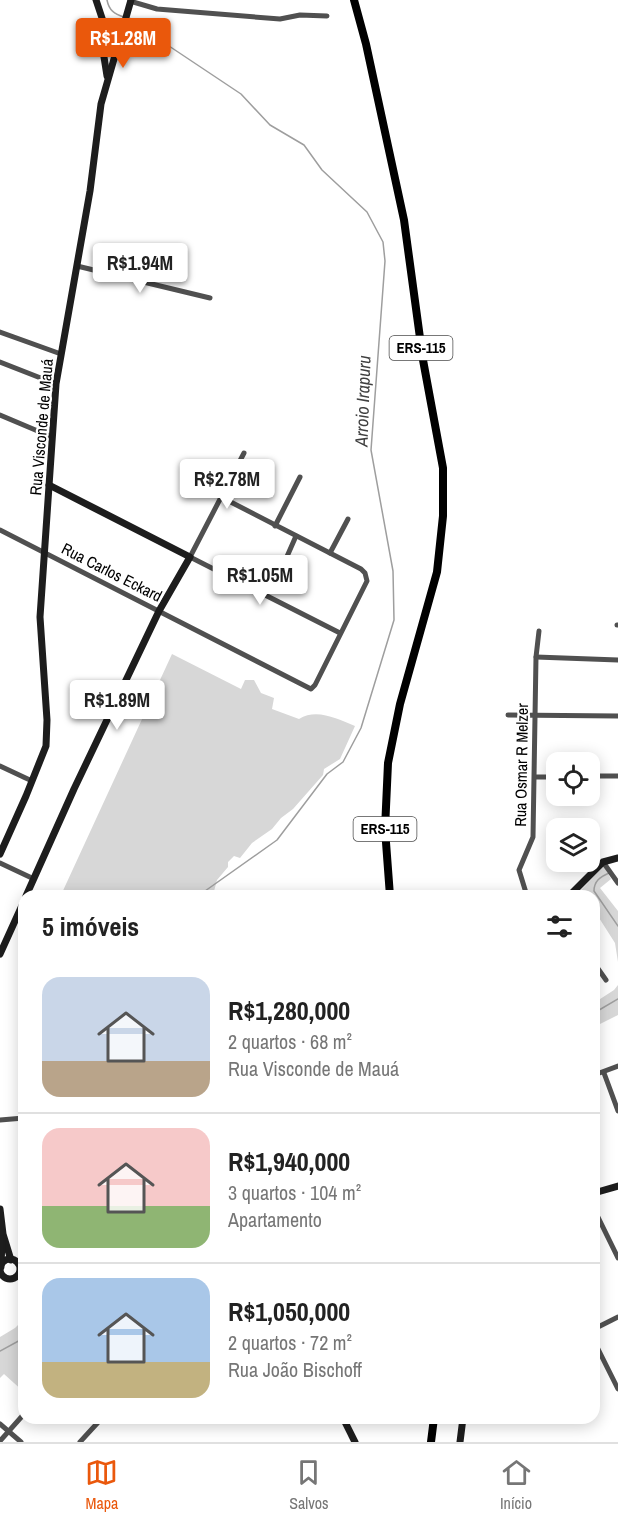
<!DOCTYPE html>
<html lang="pt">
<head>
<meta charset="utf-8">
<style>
  :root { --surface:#fff; --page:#f2f2f2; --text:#222; --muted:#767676; --line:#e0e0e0; --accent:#ea580c }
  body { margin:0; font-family:"Archivo Narrow",sans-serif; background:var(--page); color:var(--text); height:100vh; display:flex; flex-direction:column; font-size:22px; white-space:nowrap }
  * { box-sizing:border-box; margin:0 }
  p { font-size:20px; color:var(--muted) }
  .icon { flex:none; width:33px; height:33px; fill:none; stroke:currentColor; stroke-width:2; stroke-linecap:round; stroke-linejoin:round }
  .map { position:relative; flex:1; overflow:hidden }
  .sheet { position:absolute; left:18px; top:890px; width:582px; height:534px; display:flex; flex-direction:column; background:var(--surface); border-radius:18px; box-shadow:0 3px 15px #0003 }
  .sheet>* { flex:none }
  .fabs { position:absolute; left:546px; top:752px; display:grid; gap:12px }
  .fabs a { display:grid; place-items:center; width:54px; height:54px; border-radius:12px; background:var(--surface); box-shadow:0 3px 15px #0003; font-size:30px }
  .price { position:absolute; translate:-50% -51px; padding:0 14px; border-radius:6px; background:#fff; color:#222; font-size:20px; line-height:39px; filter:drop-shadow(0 2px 3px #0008) }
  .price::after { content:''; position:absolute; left:50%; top:36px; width:18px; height:14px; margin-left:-9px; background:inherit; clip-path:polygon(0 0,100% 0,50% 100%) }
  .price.current { background:var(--accent); color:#fff }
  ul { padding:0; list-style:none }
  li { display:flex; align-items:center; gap:18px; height:150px; padding:0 24px }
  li+li { border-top:2px solid var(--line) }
  li span { display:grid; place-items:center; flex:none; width:168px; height:120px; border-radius:18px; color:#555 }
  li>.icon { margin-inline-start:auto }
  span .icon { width:72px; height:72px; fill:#fffc; stroke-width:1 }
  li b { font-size:26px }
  h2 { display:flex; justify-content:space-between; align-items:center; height:72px; padding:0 24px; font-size:26px }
  .tab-bar { display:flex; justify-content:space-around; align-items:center; height:84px; border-top:2px solid var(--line); background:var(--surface); font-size:16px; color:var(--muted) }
  .tab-bar a { display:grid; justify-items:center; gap:3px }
  .tab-bar .current { color:var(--accent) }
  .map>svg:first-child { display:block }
  .green { fill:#d7d7d7 }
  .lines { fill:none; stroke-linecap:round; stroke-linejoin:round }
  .stream { stroke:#9e9e9e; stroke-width:1.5 }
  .street { stroke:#505050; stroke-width:5 }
  .secondary { stroke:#1d1d1d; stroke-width:7 }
  .primary { stroke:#000; stroke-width:8 }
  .labels { text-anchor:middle; stroke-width:4.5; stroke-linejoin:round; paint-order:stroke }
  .shield { fill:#fff; stroke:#4c4c4c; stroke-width:1.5 }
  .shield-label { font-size:15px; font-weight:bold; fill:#000 }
  .street-label { font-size:16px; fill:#000; stroke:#fff }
  .water-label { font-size:18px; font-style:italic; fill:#3f3f3f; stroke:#fff }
</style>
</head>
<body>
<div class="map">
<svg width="618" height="1442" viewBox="0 0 618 1442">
  <rect width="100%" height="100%" fill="#fff"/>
  <!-- green -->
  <g class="green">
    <path d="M172,654L241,689L245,680H254L261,693L274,698L272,709L299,719C317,708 337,719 355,726L340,759L324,769L323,775L293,809L281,818L272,829L252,843L240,858L234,856L228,862V867L217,880L213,895H61Z"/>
    <polygon points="604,866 611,879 600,888 618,911 618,962 615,943 594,910 594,896 584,895 580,891"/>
    <polygon points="618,985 618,1015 594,1027 594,1003 614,990"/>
    <polygon points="24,1319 24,1392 4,1374 0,1378 0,1337 15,1328"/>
  </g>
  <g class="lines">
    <!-- stream -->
    <g class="stream">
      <path d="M107,0C109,10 114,14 124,17"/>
      <polyline points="128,18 135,20 169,46 241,94 270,125 304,145 322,170 367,212 383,242 385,261 371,450 393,571 394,620 361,728 343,762 327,774 277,840 198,896"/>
      <path d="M609,873C600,877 594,881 594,891L618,926"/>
      <polyline points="594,1013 618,999"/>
      <polyline points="0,1351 24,1338"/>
    </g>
    <!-- street -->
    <g class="street">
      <polyline points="130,1 157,9 280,19 300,15 327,16"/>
      <polyline points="77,266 210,298"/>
      <polyline points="0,332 61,354"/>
      <polyline points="0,362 56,384"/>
      <polyline points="0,415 52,437"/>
      <polyline points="244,453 190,557 340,633"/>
      <polyline points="275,526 300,477"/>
      <polyline points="0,530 311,689 315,685 367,581 365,573 361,569 221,497"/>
      <polyline points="330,553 348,519"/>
      <polyline points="285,561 296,536"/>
      <polyline points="617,625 618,625"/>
      <polyline points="536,657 618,660"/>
      <polyline points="508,715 618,716"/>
      <polyline points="0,766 32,781"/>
      <polyline points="590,776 618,776"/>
      <polyline points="535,777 556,777"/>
      <polyline points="603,862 618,883"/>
      <polyline points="0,863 34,879"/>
      <polyline points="527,896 519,870 533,837 536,657 539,631"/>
      <polyline points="594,963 606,980"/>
      <polyline points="604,1073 618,1111"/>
      <polyline points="594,1075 618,1066"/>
      <polyline points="0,1120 24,1118"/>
      <polyline points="594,1209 618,1258"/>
      <polyline points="594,1329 618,1317"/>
      <polyline points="594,1341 618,1389"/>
      <polyline points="0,1424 21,1442"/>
      <polyline points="0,1441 24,1414"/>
      <polyline points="80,1442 102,1418"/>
    </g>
    <!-- secondary -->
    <g class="secondary">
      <polyline points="96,0 104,24 104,57 107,76"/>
      <polyline points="0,854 26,796 46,746 47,720 40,617 56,384 90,191 101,104 131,0"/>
      <polyline points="26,896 74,789 159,611 190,557 49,485"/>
      <polyline points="569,896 603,862 618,858"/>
      <polyline points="0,954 24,901"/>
      <polyline points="594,1193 618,1186"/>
      <polyline points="0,1209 3,1234 11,1260"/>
      <circle cx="10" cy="1269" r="10"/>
      <polyline points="1,1267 2,1239"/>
      <polyline points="343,1418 355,1442"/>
      <polyline points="460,1442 463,1418"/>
    </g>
    <!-- primary -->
    <g class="primary">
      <polyline points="354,0 366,44 404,220 423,360 443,468 443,516 437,572 400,704 388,763 385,829 390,896"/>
      <polyline points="431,1442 434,1418"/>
    </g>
  </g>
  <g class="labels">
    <!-- shield labels -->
    <g class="shield">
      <rect x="389.5" y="336" width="63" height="24" rx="4.5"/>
      <rect x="353.5" y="817" width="63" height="24" rx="4.5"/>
    </g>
    <g class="shield-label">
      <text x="421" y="353">ERS-115</text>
      <text x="385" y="834">ERS-115</text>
    </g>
    <!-- street labels -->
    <g class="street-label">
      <text transform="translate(41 427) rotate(-85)" y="6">Rua Visconde de Mauá</text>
      <text transform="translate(112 572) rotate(27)" y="6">Rua Carlos Eckard</text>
      <text transform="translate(521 765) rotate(-89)" y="6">Rua Osmar R Melzer</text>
    </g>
    <!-- water labels -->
    <g class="water-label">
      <text transform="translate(363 401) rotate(-88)" y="6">Arroio Irapuru</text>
    </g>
  </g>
</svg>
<div class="fabs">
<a><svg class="icon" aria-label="locate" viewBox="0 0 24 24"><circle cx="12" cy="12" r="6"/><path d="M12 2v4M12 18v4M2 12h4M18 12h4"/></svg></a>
<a><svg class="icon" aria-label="layers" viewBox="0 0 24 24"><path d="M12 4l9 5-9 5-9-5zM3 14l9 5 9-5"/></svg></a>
</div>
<b class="price current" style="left:123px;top:69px">R$1.28M</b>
<b class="price" style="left:140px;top:294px">R$1.94M</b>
<b class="price" style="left:227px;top:510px">R$2.78M</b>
<b class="price" style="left:260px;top:606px">R$1.05M</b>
<b class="price" style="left:117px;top:731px">R$1.89M</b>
<section class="sheet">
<h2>5 imóveis<svg class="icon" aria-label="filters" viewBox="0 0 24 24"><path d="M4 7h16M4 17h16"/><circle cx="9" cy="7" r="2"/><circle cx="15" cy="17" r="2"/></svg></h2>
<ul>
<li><span style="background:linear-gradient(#c9d6e8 70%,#b9a48a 0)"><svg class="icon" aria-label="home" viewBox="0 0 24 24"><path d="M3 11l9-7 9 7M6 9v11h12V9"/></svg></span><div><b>R$1,280,000</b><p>2 quartos · 68 m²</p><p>Rua Visconde de Mauá</p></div></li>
<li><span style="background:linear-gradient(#f6c9c9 65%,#8fb573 0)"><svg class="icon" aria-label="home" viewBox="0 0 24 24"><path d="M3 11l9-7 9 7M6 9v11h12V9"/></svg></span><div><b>R$1,940,000</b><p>3 quartos · 104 m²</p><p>Apartamento</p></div></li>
<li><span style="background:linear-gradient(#a9c7e8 70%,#c2b280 0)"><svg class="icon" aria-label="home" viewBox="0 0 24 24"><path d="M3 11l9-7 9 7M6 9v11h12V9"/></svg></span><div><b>R$1,050,000</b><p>2 quartos · 72 m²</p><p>Rua João Bischoff</p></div></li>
</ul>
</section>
</div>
<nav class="tab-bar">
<a class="current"><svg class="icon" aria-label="map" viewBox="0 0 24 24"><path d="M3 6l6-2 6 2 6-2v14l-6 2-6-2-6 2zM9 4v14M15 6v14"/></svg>Mapa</a>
<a><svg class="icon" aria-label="saved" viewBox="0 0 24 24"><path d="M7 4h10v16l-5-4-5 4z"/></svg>Salvos</a>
<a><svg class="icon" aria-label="home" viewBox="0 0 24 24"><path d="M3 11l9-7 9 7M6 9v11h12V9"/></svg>Início</a>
</nav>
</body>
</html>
